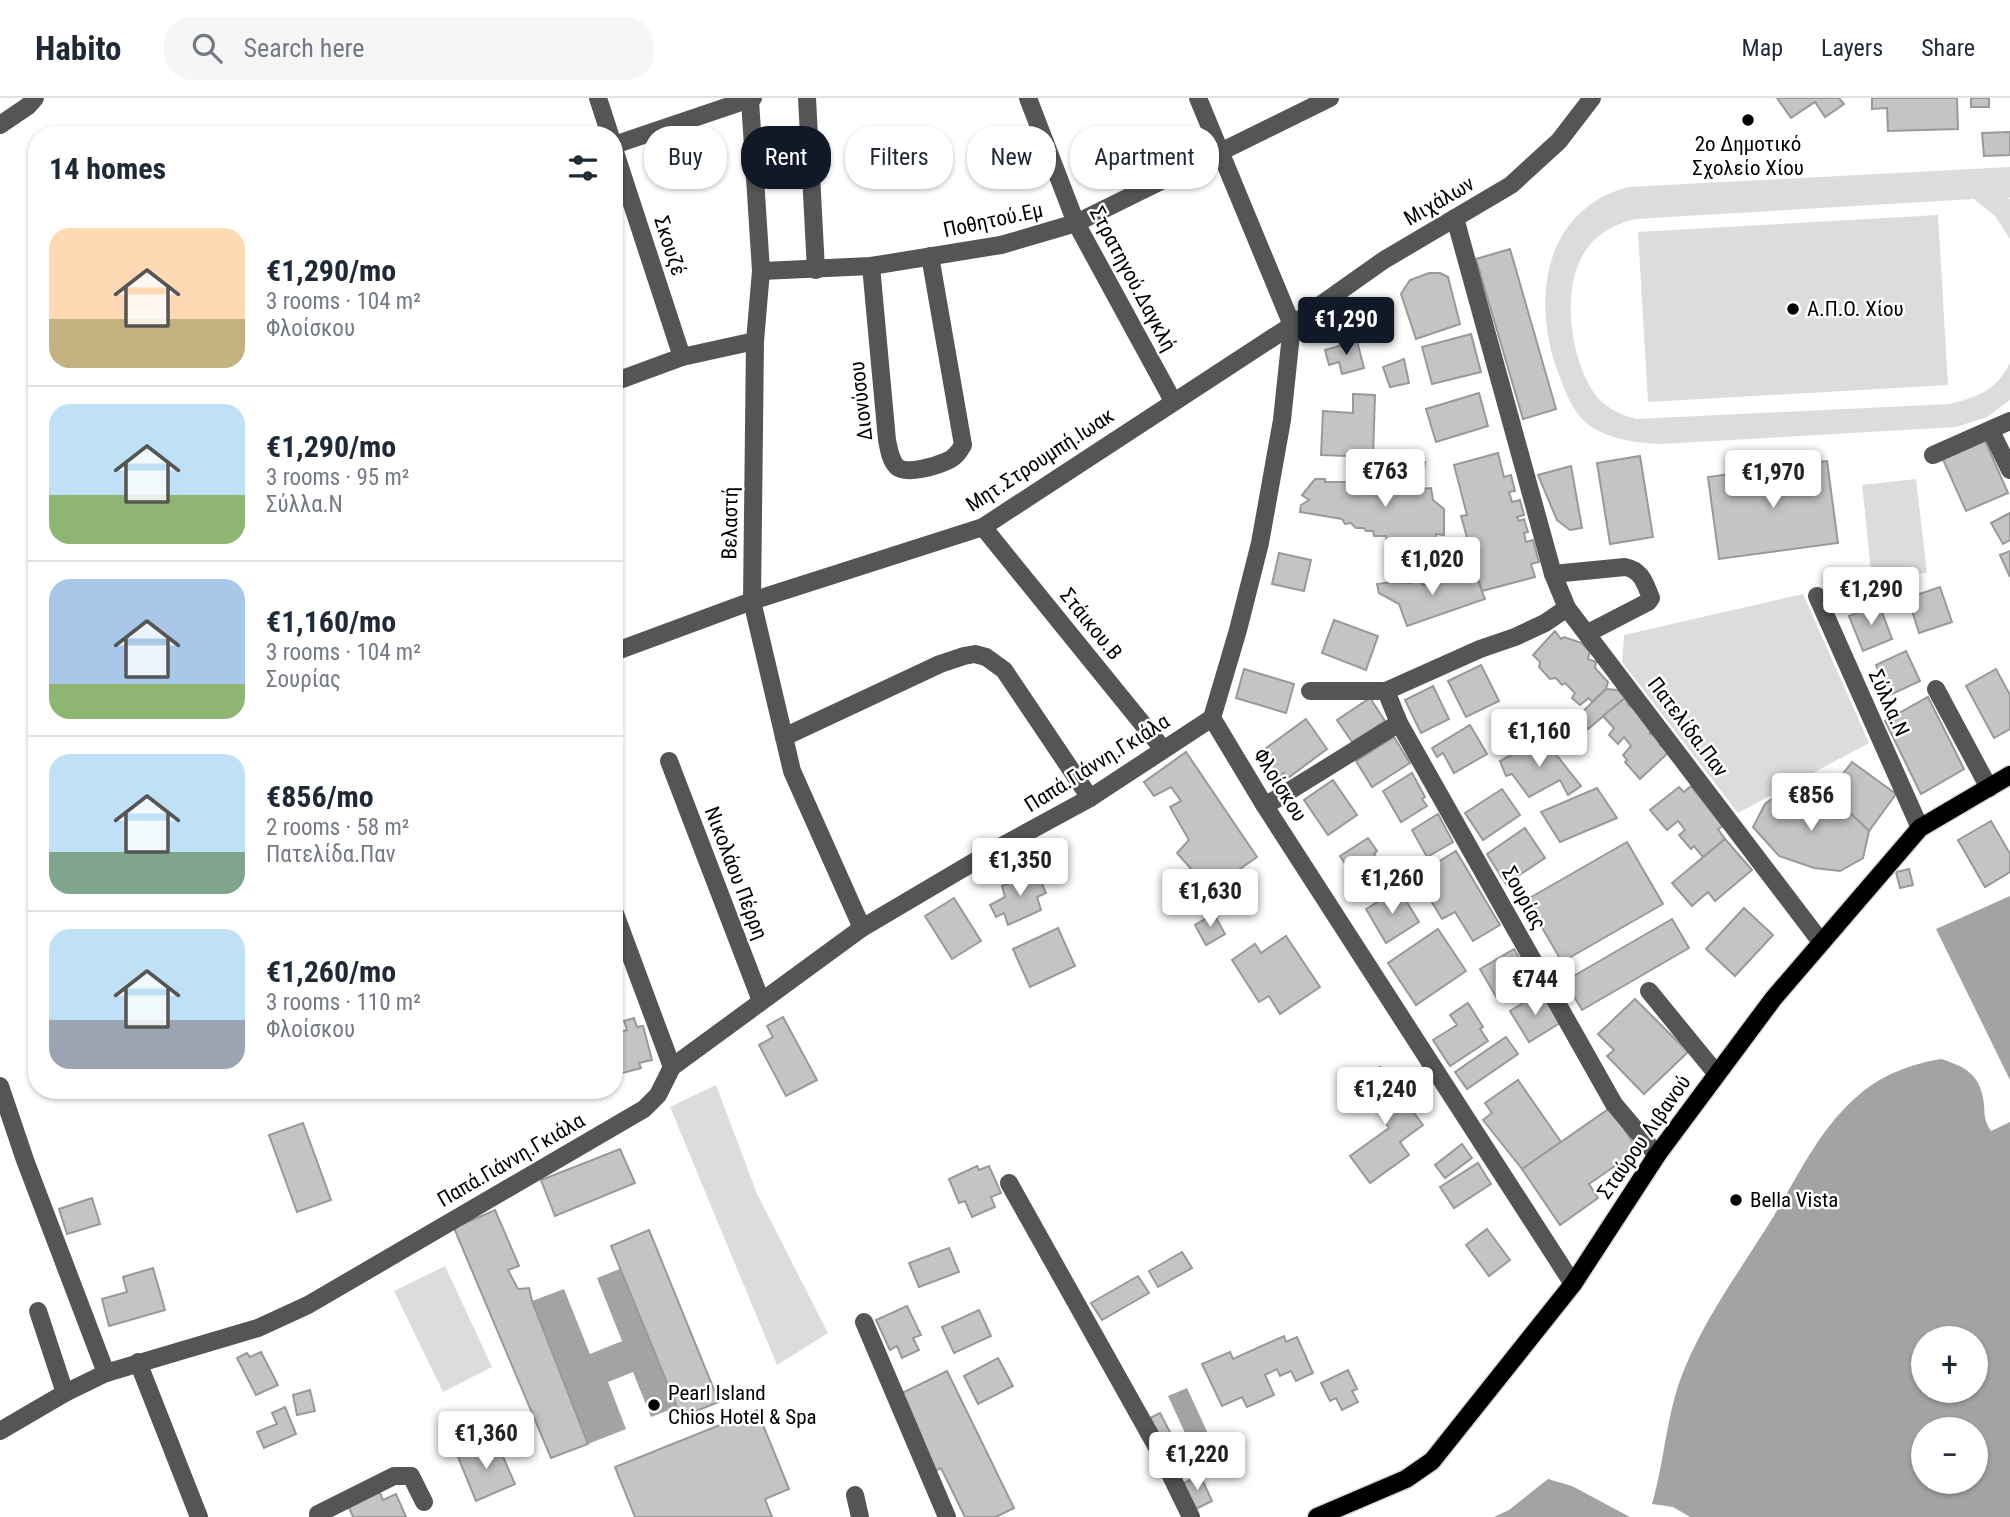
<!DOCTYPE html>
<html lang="en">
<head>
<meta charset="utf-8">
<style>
  :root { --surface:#fff; --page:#f6f6f7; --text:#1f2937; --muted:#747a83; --line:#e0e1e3; --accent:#111827 }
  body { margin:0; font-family:"Roboto Condensed",sans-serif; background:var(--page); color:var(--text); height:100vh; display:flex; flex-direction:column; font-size:26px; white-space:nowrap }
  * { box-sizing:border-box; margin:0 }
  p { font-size:23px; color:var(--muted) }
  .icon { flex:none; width:38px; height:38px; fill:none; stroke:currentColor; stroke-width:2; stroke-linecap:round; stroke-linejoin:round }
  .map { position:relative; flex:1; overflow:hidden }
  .details { position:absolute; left:28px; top:28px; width:595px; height:973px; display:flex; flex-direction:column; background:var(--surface); border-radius:28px; box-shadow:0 2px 5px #0004 }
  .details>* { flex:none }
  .banner { position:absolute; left:644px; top:28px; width:665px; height:63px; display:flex; gap:14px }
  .buttons { position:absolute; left:1911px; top:1228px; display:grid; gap:14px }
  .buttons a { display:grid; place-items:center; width:77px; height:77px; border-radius:50%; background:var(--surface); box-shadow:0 2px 5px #0004; font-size:35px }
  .price { position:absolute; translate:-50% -60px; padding:0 16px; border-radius:7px; background:#fff; color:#222; font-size:23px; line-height:46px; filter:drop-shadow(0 2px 4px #0008) }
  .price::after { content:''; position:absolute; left:50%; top:42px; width:21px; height:16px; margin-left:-10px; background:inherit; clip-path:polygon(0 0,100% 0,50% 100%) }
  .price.selected { background:var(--accent); color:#fff }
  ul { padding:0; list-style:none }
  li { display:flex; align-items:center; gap:21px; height:175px; padding:0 21px }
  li+li { border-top:2px solid var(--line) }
  li span { display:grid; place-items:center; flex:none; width:196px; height:140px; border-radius:21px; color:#555 }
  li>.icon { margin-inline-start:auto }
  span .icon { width:84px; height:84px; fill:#fffc; stroke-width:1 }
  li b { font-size:30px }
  h2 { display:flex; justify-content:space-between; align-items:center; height:84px; padding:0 21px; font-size:30px }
  .chip { padding:0 24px; border-radius:28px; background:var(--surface); box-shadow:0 2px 5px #0004; font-size:24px; line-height:63px }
  .chip.selected { background:var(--accent); color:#fff }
  header { display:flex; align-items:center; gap:42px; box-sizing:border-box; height:98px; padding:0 35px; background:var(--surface); border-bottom:2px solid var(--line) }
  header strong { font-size:33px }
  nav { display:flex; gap:38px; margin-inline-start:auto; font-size:24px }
  .search { width:490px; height:63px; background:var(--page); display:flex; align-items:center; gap:18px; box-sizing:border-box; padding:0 24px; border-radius:28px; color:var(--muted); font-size:26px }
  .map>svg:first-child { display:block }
  .green { fill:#dcdcdc }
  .water { fill:#a3a3a3; fill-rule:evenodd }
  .building { fill:#c4c4c4; stroke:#999; stroke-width:2 }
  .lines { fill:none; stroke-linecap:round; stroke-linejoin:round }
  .major-casing { stroke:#dbdbdb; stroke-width:21 }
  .minor { stroke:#555; stroke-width:18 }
  .major { stroke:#000; stroke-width:18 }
  .poi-dot { fill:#000; stroke:#fff; stroke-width:2.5 }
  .labels { text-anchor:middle; stroke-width:5; stroke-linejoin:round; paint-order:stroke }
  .poi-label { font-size:21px; fill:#000; stroke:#fff; text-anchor:start }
  .street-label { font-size:21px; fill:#000; stroke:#fff }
</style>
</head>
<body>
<header>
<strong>Habito</strong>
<div class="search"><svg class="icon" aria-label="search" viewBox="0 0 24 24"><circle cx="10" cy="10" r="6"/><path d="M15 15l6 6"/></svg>Search here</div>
<nav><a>Map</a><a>Layers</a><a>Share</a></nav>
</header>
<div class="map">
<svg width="2010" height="1419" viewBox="0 0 2010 1419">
  <rect width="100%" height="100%" fill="#fff"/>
  <!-- green -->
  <g class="green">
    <path d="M2010,69V99L2008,100L2010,102V141L1995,118L1974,101L1635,121C1616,126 1597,135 1586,152C1560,188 1570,262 1595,296C1604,309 1621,317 1636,321L1949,306C1978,299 1996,293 2010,265V302L1987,319L1956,329L1661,346C1635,345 1605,341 1585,324C1572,312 1565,293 1559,277C1531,205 1542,111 1629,89Z"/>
    <polygon points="1938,117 1948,287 1648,304 1638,134"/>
    <polygon points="1916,381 1927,475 1872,481 1862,387"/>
    <polygon points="1803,496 1869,645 1738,715 1622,564 1624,537"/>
    <polygon points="716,987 757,1096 828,1235 777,1267 670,1009"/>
    <polygon points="445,1168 492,1269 443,1294 394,1193"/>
  </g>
  <!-- water -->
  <g class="water">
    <polygon points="2010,798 2010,982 1936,831"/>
    <path d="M1941,961C1964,968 1979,976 1983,1000C1986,1015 1982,1019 1991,1033L2010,1024V1419H1690L1673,1409L1652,1406C1665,1362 1666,1315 1684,1272C1706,1218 1741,1171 1772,1121C1798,1078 1820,1029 1860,996C1883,976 1912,966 1941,961ZM1923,1241H1976V1293H1923ZM1923,1332H1976V1384H1923Z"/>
    <polygon points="622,1170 677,1309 651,1319 633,1274 608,1284 626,1331 588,1346 532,1203 564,1191 590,1256 622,1243 597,1180"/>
    <polygon points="1187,1290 1210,1340 1191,1348 1168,1298"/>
    <polygon points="1548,1381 1572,1388 1630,1419 1494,1419 1509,1412"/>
  </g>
  <!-- building -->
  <g class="building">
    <polygon points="1777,0 1839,0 1844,6 1825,19 1815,4 1791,20"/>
    <polygon points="1872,0 1957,0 1958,31 1888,33 1887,10 1872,11"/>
    <rect x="1971" y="0" width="18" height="9"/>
    <polygon points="2010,34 2010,57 1984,58 1982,35"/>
    <polygon points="1510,151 1556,311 1523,321 1476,161"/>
    <polygon points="1429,175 1440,175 1448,179 1460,226 1416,241 1401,196 1410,182"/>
    <polygon points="1349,202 1355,226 1322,238 1318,217"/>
    <polygon points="1471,236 1481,274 1432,286 1422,249"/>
    <polygon points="1357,243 1364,270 1342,276 1339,264 1329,267 1325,252"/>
    <polygon points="1404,261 1409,285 1390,289 1383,269"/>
    <polygon points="1479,295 1488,328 1436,344 1426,311"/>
    <polygon points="1353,296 1375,297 1373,359 1321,357 1323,313 1353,315"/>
    <polygon points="1983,338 2008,395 1966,413 1941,357"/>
    <polygon points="1498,355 1504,379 1511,377 1515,393 1509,394 1512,404 1520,402 1524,417 1517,419 1519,423 1524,421 1528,434 1524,435 1526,444 1533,442 1539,464 1531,466 1535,479 1482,493 1461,418 1467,417 1454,367"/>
    <polygon points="1640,358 1653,439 1610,446 1597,365"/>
    <polygon points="1416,362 1425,364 1420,391 1431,390 1433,402 1444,411 1444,437 1436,436 1431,465 1395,461 1388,457 1386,438 1374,438 1373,433 1366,433 1364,430 1356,430 1351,425 1345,426 1342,421 1300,414 1301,407 1309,402 1302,397 1315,381 1325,381 1325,384 1387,384 1384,373 1387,364"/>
    <polygon points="1827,363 1838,445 1719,461 1708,379"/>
    <polygon points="1571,368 1582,430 1570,432 1557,422 1538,377"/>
    <polygon points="2010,415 2010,442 2003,446 1991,425"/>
    <polygon points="2010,453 2010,479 2000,457"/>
    <polygon points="1279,455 1311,462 1304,493 1272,486"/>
    <polygon points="1461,475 1463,481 1476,478 1485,501 1407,528 1399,506 1379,495 1377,486 1392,484 1410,485 1415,481 1424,487 1438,481 1441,484"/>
    <polygon points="1940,489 1952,524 1919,535 1908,500"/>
    <polygon points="1879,506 1892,541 1863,553 1849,518"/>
    <polygon points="1334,522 1378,538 1366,572 1322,555"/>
    <polygon points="1555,533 1561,541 1564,539 1582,545 1590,554 1588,561 1596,564 1595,570 1608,584 1606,591 1592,604 1589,600 1580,607 1572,600 1575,595 1565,585 1562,587 1556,580 1550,581 1539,569 1540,564 1533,557"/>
    <polygon points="1906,553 1920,583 1890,597 1876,567"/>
    <polygon points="1481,567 1499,603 1466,619 1448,583"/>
    <polygon points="1244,571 1294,586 1286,615 1236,600"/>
    <polygon points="1996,571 2010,597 2010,631 1994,640 1966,588"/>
    <polygon points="1433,588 1449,621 1421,635 1405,602"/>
    <polygon points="1606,591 1618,592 1625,600 1588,631 1577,619"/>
    <polygon points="1928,599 1964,671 1921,696 1885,623"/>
    <polygon points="1370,600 1385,623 1352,644 1337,622"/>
    <polygon points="1625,600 1629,608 1636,610 1650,629 1650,636 1660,638 1660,647 1669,654 1640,681 1625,664 1627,662 1623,657 1631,648 1624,639 1618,646 1609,637 1614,630 1603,618"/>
    <polygon points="1306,621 1327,651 1288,680 1284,675 1275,681 1262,663 1267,659 1262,653"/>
    <polygon points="1470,627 1487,656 1454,675 1443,655 1437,659 1432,650"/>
    <polygon points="1394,639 1410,665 1372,689 1356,663"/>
    <polygon points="1543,640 1581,688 1568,697 1560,682 1529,699 1512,676 1506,678 1500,663"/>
    <polygon points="1186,654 1257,759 1201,798 1188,777 1193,773 1177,755 1189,742 1170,709 1181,703 1171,689 1154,698 1144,684"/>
    <polygon points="1852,664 1896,696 1869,733 1828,695"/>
    <polygon points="1412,675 1425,699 1422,701 1427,708 1401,724 1383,693"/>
    <polygon points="1333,682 1357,717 1328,737 1304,702"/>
    <polygon points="1791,687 1810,710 1823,711 1836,720 1844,709 1869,733 1863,760 1840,773 1814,770 1779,758 1753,729 1765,706"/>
    <polygon points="1691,688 1723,728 1718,731 1725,741 1703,759 1694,748 1691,751 1679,737 1685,732 1678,723 1667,732 1650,712 1679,689 1684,694"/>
    <polygon points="1597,690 1617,720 1560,744 1541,714"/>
    <polygon points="1502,691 1520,717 1483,742 1465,715"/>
    <polygon points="1438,716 1453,744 1427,759 1412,732"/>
    <polygon points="1991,723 2010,756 2010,774 1985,789 1958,742"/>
    <polygon points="1525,730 1545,760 1506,786 1487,756"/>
    <polygon points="1368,740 1377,753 1374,756 1388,777 1378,783 1383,790 1368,800 1340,758"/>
    <polygon points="1725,741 1752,772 1715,803 1708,794 1692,808 1672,785"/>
    <polygon points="1627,744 1663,806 1562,864 1526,802"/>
    <polygon points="1456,753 1500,827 1473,843 1455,814 1442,821 1427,796 1436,791 1425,772"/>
    <polygon points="1909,771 1913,787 1900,790 1896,774"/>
    <polygon points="1036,772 1046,795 1037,799 1041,812 1008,827 1004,815 996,819 990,807 1005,799 1002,788"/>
    <polygon points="1399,791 1419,824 1386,845 1366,811"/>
    <polygon points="954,800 981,843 952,861 925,818"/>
    <polygon points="1744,810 1773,837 1735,878 1706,851"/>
    <polygon points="1214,816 1225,836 1206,847 1195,827"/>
    <polygon points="1672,821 1689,850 1582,912 1565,883"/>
    <polygon points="1058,830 1075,868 1030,889 1013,851"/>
    <polygon points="1438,831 1466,873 1416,907 1388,865"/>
    <polygon points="1286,838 1320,889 1280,916 1269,898 1259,904 1232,862 1255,846 1261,855"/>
    <polygon points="1514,851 1533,883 1498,902 1480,871"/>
    <polygon points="1541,894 1560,925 1529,944 1510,913"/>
    <polygon points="1635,901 1688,954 1644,996 1607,958 1614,952 1598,936"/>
    <polygon points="1468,905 1483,929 1480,931 1488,943 1450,968 1433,942 1457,927 1450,917"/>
    <polygon points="783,919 817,982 786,998 759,947 773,939 767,928"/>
    <polygon points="634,920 637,929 643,928 652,962 639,965 641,970 619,976 617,968 614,969 614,936 627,932 624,923"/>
    <polygon points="1506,939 1518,956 1467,991 1455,974"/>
    <polygon points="1380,969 1423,1027 1400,1044 1409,1057 1370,1085 1350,1058 1389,1030 1357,986"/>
    <polygon points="1518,982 1561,1044 1522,1071 1483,1022 1492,1015 1485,1005"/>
    <polygon points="1610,1010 1638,1052 1589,1086 1598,1100 1560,1127 1522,1071"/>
    <polygon points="303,1025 331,1102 297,1114 269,1037"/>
    <polygon points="1462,1046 1472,1060 1445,1080 1435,1067"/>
    <polygon points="620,1051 635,1085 555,1118 541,1082"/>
    <polygon points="1478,1065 1491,1086 1454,1110 1440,1089"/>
    <polygon points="977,1068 979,1072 989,1068 1001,1095 991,1099 995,1109 972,1119 965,1103 959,1105 949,1081"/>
    <polygon points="92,1100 100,1126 67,1136 59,1111"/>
    <polygon points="495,1112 519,1168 508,1172 518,1191 529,1190 532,1203 588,1346 551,1360 454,1130"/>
    <polygon points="1487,1131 1510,1162 1489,1178 1466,1147"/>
    <polygon points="649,1132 719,1304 681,1319 611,1148"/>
    <polygon points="949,1150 959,1174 919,1189 909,1165"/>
    <polygon points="1182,1154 1192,1170 1158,1189 1149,1173"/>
    <polygon points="153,1170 165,1212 109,1228 102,1201 127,1194 123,1179"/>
    <polygon points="1138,1178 1149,1195 1102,1222 1091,1205"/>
    <polygon points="907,1208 921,1237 913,1240 919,1252 902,1260 897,1248 890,1252 876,1222"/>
    <polygon points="979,1212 991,1238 954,1255 942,1229"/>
    <polygon points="1284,1238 1286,1244 1297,1239 1313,1275 1296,1283 1291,1273 1280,1278 1277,1271 1265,1277 1274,1297 1247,1309 1242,1299 1222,1308 1202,1266 1230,1254 1233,1261"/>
    <polygon points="261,1254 278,1287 256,1297 237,1260 247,1255 250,1259"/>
    <polygon points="998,1260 1013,1288 978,1306 964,1278"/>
    <polygon points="1348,1272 1357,1291 1352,1293 1358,1304 1342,1312 1336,1300 1330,1303 1321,1285"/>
    <polygon points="947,1273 1014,1410 996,1419 965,1419 941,1370 935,1373 898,1297"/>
    <polygon points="310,1292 315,1313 297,1317 293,1297"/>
    <polygon points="285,1309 296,1336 264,1350 257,1334 277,1326 272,1315"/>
    <polygon points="757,1312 789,1391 765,1401 772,1419 635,1419 615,1369"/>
    <polygon points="1160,1315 1173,1340 1163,1345 1150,1320"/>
    <polygon points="496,1343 515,1386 476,1403 458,1359"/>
    <polygon points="1200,1377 1212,1403 1194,1412 1182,1386"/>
    <polygon points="377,1387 383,1402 396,1396 406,1419 353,1419 345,1400"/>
  </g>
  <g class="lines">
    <!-- major casing -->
    <g class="major-casing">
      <polyline id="major" points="1317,1419 1406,1381 1432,1363 1573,1186 1657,1057 1773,901 1920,730 2010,677"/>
    </g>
    <!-- minor -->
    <g class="minor">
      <polyline points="598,0 610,37"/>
      <polyline points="807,0 816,172"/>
      <polyline points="1028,0 1076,125 1173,303"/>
      <polyline points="1198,0 1292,227 1282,322 1260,445 1238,532 1212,620 1265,708 1573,1186"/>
      <polyline points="750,2 761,173 755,243 752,503 792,673 862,830"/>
      <polyline points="0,27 28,8 35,0"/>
      <polyline points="614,47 753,0"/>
      <polyline points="614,51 682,259"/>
      <polyline points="1455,120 1553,476 1567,510 1821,844"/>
      <path d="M871,168L887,342C889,351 890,362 897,369C907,377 936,368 947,363C955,360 959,354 963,347L930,158"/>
      <polyline points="761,173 871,168 1001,147 1076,125 1330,0"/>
      <polyline points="614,284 682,259 755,243"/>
      <polyline points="1991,333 2010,372"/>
      <polyline points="1933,357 2010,323"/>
      <polyline points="983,429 1163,651"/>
      <path d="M1553,476L1625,469C1642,472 1645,486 1651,500L1648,504L1588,535"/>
      <polyline points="1817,498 1920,730"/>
      <polyline points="614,554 752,503 983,429 1292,227 1384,162 1511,87 1559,43 1592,0"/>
      <polyline points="1936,591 1989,690"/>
      <polyline points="1310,593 1386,593 1480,551 1515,539 1545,525 1567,510"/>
      <polyline points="1386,593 1399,625 1614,1006 1657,1057"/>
      <polyline points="784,639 940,566 964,558 975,556 986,559 1004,572 1090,700"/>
      <polyline points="669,663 761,903"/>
      <polyline points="1265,708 1399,625"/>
      <polyline points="614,813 672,969"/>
      <polyline points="1649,893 1716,975"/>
      <polyline points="0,988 25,1062 106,1275"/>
      <polyline points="1009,1085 1158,1351 1191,1419"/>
      <polyline points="38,1213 65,1295"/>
      <polyline points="864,1224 947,1419"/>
      <polyline points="138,1264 199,1419"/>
      <polyline points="0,1333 65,1295 106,1275 258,1230 308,1207 644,1011 658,997 672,969 862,830 989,755 1090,700 1212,620"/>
      <polyline points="855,1397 860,1419"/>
      <polyline points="318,1419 318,1416 394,1378 411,1378 424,1404"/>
    </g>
    <!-- major -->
    <use href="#major" class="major"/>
  </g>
  <!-- markers -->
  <g class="poi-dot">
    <circle cx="1748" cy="22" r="7"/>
    <circle cx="1793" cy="211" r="7"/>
    <circle cx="1736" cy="1102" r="7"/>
    <circle cx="654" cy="1307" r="7"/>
  </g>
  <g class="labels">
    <!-- poi labels -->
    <g class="poi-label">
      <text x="1748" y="53" text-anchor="middle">2o Δημοτικό<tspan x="1748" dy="24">Σχολείο Χίου</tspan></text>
      <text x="1807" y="218">Α.Π.Ο. Χίου</text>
      <text x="1750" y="1109">Bella Vista</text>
      <text x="668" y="1302">Pearl Island<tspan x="668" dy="24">Chios Hotel &amp; Spa</tspan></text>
    </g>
    <!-- street labels -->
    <g class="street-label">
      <text transform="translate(1439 103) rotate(-30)" y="7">Μιχάλων</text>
      <text transform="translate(993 122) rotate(-12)" y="7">Ποθητού.Εμ</text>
      <text transform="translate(670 148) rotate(72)" y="7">Σκουζέ</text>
      <text transform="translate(1133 181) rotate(62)" y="7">Στρατηγού.Δαγκλή</text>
      <text transform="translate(861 303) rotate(-96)" y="7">Διονύσου</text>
      <text transform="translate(1040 362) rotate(-33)" y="7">Μητ.Στρουμπή.Ιωακ</text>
      <text transform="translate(730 425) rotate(-89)" y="7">Βελαστή</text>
      <text transform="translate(1091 526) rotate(51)" y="7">Στάικου.Β</text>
      <text transform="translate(1889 605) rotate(66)" y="7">Σύλλα.Ν</text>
      <text transform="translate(1688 629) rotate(53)" y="7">Πατελίδα.Παν</text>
      <text transform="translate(1097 665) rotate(-32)" y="7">Παπά.Γιάννη.Γκιάλα</text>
      <text transform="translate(1280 687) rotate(58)" y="7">Φλοίσκου</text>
      <text transform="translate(736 775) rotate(69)" y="7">Νικολάου Πέρρη</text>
      <text transform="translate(1524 800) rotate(61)" y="7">Σουρίας</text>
      <text transform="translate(1644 1039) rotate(-55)" y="7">Σταύρου Λιβανού</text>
      <text transform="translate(511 1062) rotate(-30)" y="7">Παπά.Γιάννη.Γκιάλα</text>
    </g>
  </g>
</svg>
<div class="buttons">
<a>+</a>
<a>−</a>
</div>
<b class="price selected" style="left:1346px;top:259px">€1,290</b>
<b class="price" style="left:1385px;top:411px">€763</b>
<b class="price" style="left:1773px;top:412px">€1,970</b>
<b class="price" style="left:1432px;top:499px">€1,020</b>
<b class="price" style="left:1871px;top:529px">€1,290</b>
<b class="price" style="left:1539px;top:671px">€1,160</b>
<b class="price" style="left:1811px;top:735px">€856</b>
<b class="price" style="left:1020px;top:800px">€1,350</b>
<b class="price" style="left:1392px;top:818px">€1,260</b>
<b class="price" style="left:1210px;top:831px">€1,630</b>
<b class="price" style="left:1535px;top:919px">€744</b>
<b class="price" style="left:1385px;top:1029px">€1,240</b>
<b class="price" style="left:486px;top:1373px">€1,360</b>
<b class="price" style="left:1197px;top:1394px">€1,220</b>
<div class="banner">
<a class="chip">Buy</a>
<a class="chip selected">Rent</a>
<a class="chip">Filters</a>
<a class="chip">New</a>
<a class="chip">Apartment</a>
</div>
<section class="details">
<h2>14 homes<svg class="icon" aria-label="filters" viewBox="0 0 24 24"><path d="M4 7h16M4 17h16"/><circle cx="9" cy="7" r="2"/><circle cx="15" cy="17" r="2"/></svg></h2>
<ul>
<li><span style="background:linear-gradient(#ffd9b3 65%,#c2b280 0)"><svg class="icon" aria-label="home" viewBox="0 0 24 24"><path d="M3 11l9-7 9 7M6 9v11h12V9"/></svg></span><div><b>€1,290/mo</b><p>3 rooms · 104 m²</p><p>Φλοίσκου</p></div></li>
<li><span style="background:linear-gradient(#bfe0f5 65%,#8fb573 0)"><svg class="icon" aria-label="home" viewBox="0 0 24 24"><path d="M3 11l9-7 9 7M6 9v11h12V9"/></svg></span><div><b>€1,290/mo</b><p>3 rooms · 95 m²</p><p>Σύλλα.Ν</p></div></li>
<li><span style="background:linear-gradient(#a9c7e8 75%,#8fb573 0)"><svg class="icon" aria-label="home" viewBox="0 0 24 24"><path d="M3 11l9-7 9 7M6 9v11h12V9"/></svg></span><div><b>€1,160/mo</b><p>3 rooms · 104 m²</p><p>Σουρίας</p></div></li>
<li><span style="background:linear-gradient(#bfe0f5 70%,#7fa58c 0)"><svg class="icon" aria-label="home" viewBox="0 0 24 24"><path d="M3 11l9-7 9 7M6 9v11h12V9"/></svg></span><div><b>€856/mo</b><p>2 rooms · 58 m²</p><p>Πατελίδα.Παν</p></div></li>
<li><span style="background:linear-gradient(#bfe0f5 65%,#9aa5b1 0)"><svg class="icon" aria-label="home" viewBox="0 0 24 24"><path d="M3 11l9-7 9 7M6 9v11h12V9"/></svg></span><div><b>€1,260/mo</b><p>3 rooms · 110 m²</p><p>Φλοίσκου</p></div></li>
</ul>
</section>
</div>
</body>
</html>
